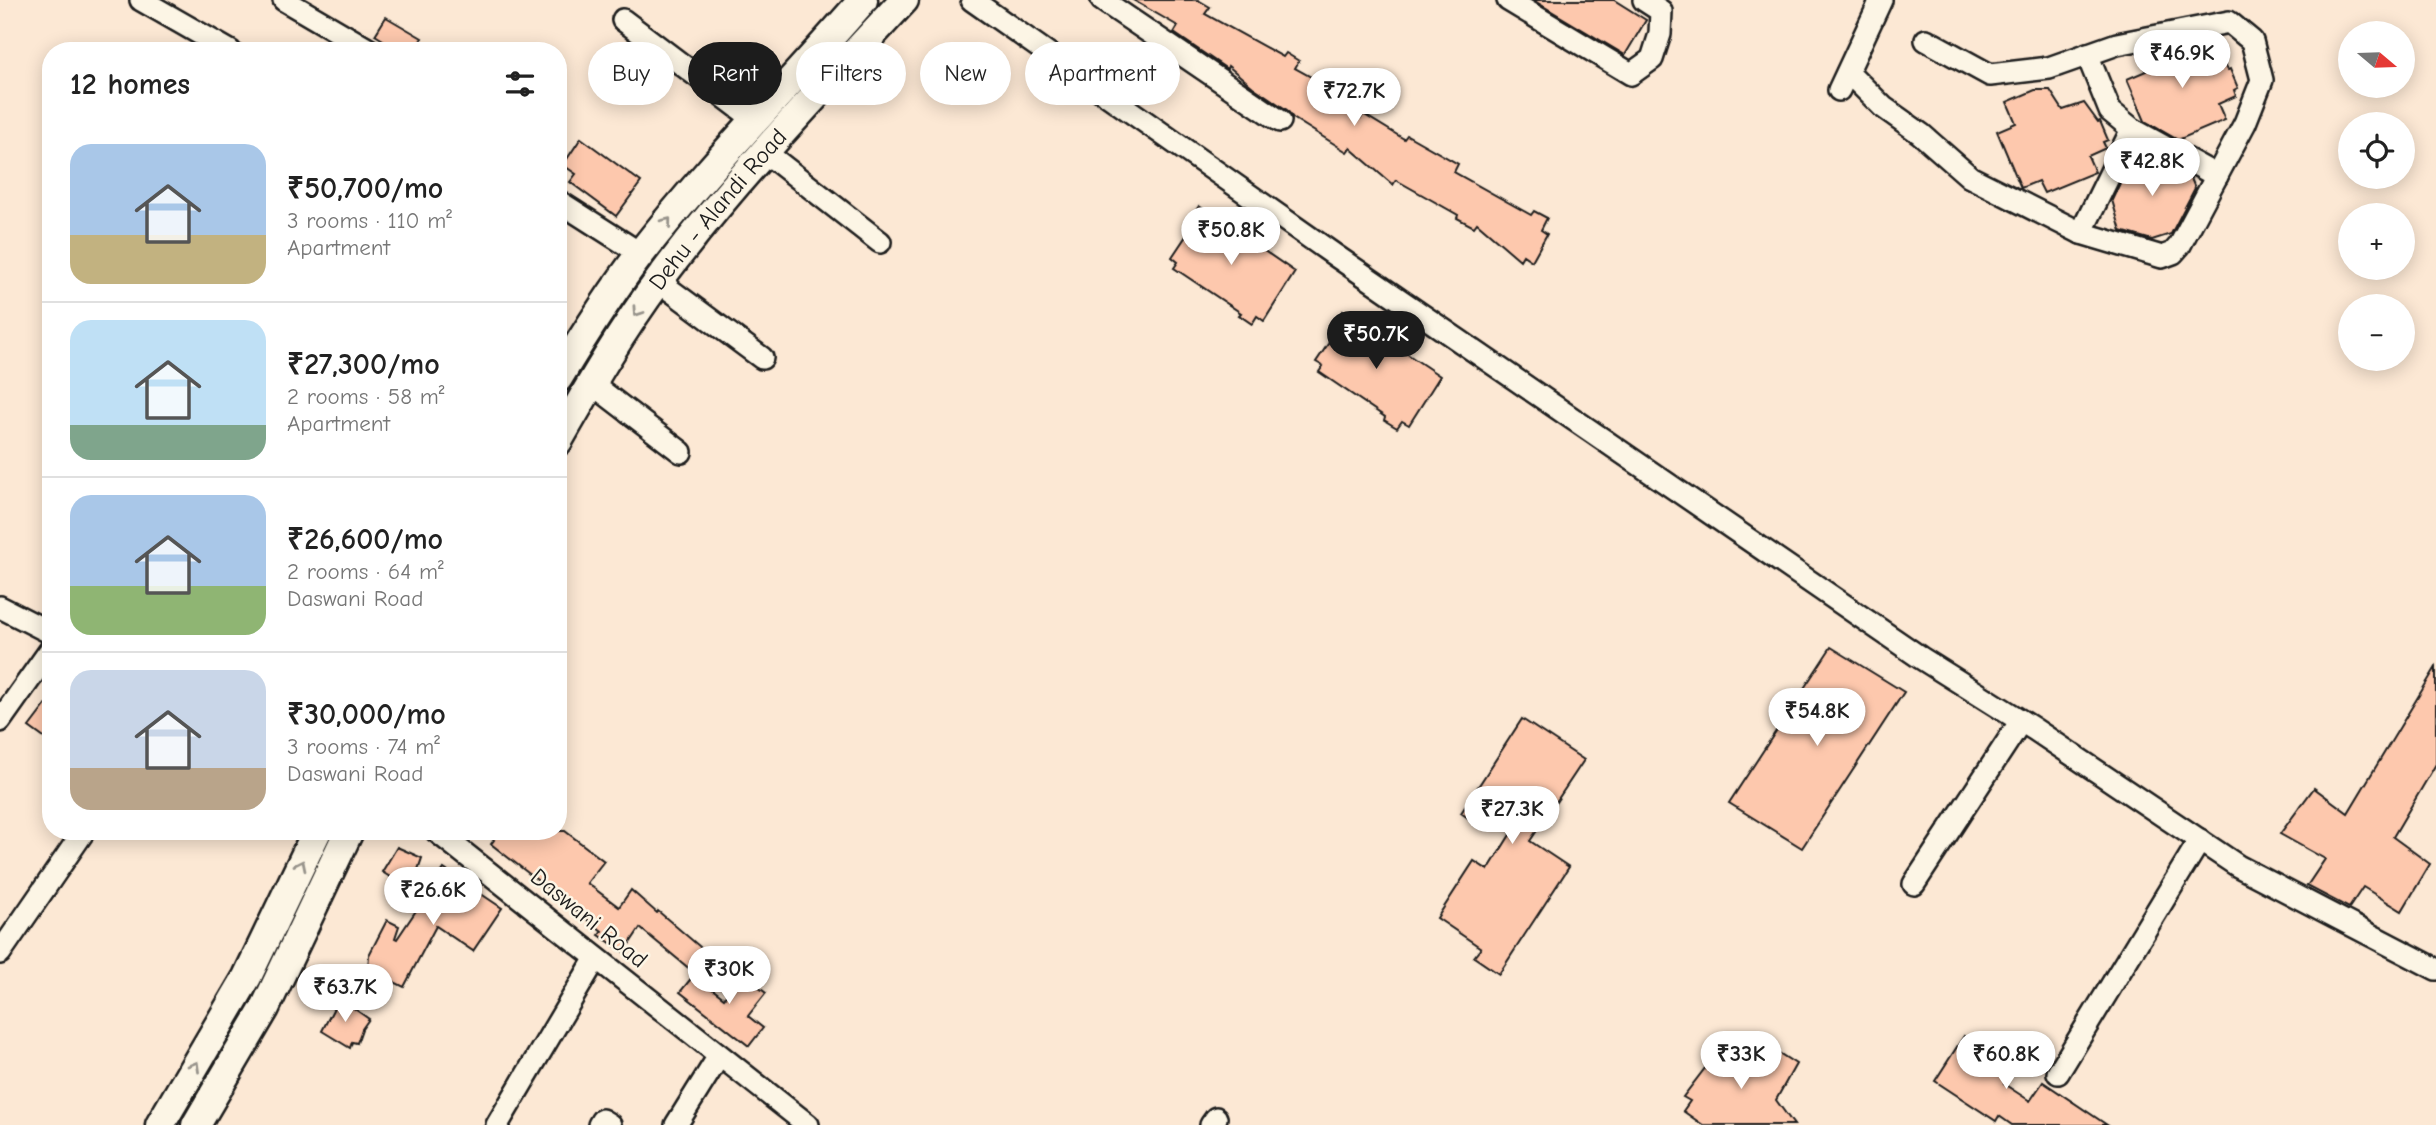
<!DOCTYPE html>
<html lang="en">
<head>
<meta charset="utf-8">
<style>
  :root { --surface:#fff; --page:#f2f2f2; --text:#222; --muted:#767676; --line:#e0e0e0; --accent:#1c1c1c }
  body { margin:0; font-family:"Comic Neue",sans-serif; background:var(--page); color:var(--text); height:100vh; display:flex; flex-direction:column; font-size:26px; white-space:nowrap }
  * { box-sizing:border-box; margin:0 }
  p { font-size:23px; color:var(--muted) }
  .icon { flex:none; width:38px; height:38px; fill:none; stroke:currentColor; stroke-width:2; stroke-linecap:round; stroke-linejoin:round }
  .map { position:relative; flex:1; overflow:hidden }
  .side { position:absolute; left:42px; top:42px; width:525px; height:798px; display:flex; flex-direction:column; background:var(--surface); border-radius:28px; box-shadow:0 4px 18px #0003 }
  .side>* { flex:none }
  .guide { position:absolute; left:588px; top:42px; width:665px; height:63px; display:flex; gap:14px }
  .needle { width:46px; rotate:109deg }
  .tools { position:absolute; left:2338px; top:21px; display:grid; gap:14px }
  .tools a { display:grid; place-items:center; width:77px; height:77px; border-radius:50%; background:var(--surface); box-shadow:0 4px 18px #0003; font-size:35px }
  .price { position:absolute; translate:-50% -60px; padding:0 16px; border-radius:24px; background:#fff; color:#222; font-size:23px; line-height:46px; filter:drop-shadow(0 2px 4px #0008) }
  .price::after { content:''; position:absolute; left:50%; top:42px; width:21px; height:16px; margin-left:-10px; background:inherit; clip-path:polygon(0 0,100% 0,50% 100%) }
  .price.current { background:var(--accent); color:#fff }
  ul { padding:0; list-style:none }
  li { display:flex; align-items:center; gap:21px; height:175px; padding:0 28px }
  li+li { border-top:2px solid var(--line) }
  li span { display:grid; place-items:center; flex:none; width:196px; height:140px; border-radius:21px; color:#555 }
  li>.icon { margin-inline-start:auto }
  span .icon { width:84px; height:84px; fill:#fffc; stroke-width:1 }
  li b { font-size:30px }
  h2 { display:flex; justify-content:space-between; align-items:center; height:84px; padding:0 28px; font-size:30px }
  .chip { padding:0 24px; border-radius:32px; background:var(--surface); box-shadow:0 4px 18px #0003; font-size:24px; line-height:63px }
  .chip.current { background:var(--accent); color:#fff }
  .map>svg:first-child { display:block }
  .building { fill:#fdc8ad; stroke:#1c1c1c; stroke-width:2 }
  .lines { fill:none; stroke-linecap:round; stroke-linejoin:round }
  .minor-casing { stroke:#1c1c1c; stroke-width:26 }
  .major-casing { stroke:#1c1c1c; stroke-width:33 }
  .minor { stroke:#fcf5e5; stroke-width:21 }
  .major { stroke:#fcf5e5; stroke-width:28 }
  .oneway { stroke:#97938b }
  .labels { text-anchor:middle; stroke-width:5; stroke-linejoin:round; paint-order:stroke }
  .street-label { font-size:24px; fill:#1c1c1c; stroke:#fcf5e5 }
</style>
</head>
<body>
<div class="map">
<svg width="2436" height="1125" viewBox="0 0 2436 1125">
  <rect width="100%" height="100%" fill="#fce8d4"/>
  <filter id="ink" filterUnits="userSpaceOnUse"><feTurbulence type="fractalNoise" baseFrequency=".0143" numOctaves="2"/><feDisplacementMap in="SourceGraphic" scale="14" xChannelSelector="R" yChannelSelector="G"/><feConvolveMatrix kernelMatrix="1 2 1 2 8 2 1 2 1" color-interpolation-filters="sRGB"/></filter>
  <g filter="url(#ink)">
    <!-- building -->
    <g class="building">
      <polygon points="1133,0 1198,0 1210,7 1205,14 1283,57 1286,53 1299,61 1295,68 1331,88 1327,94 1361,118 1363,114 1404,139 1407,135 1458,164 1454,172 1531,215 1534,211 1547,218 1541,230 1547,234 1532,261 1523,255 1520,260 1477,223 1474,227 1457,218 1458,215 1396,180 1393,185 1350,148 1347,152 1293,118 1287,110 1253,87 1228,66 1227,69 1174,33 1178,26"/>
      <polygon points="1533,0 1614,0 1646,20 1625,55"/>
      <polygon points="386,17 422,38 414,51 401,51 375,35"/>
      <polygon points="2184,44 2193,58 2215,51 2228,70 2230,69 2238,88 2234,90 2236,96 2218,104 2225,120 2178,140 2145,121 2127,79 2146,71 2139,53"/>
      <polygon points="2035,90 2050,90 2063,110 2084,103 2098,122 2100,121 2108,140 2103,142 2106,148 2088,156 2095,172 2044,193 2038,181 2021,188 1997,131 2016,123 2007,102"/>
      <polygon points="581,138 641,182 616,216 570,182 576,174 563,165"/>
      <polygon points="2149,154 2190,176 2195,188 2171,234 2152,240 2121,231 2112,200 2129,164"/>
      <polygon points="1199,206 1295,272 1264,321 1257,316 1252,324 1239,315 1241,313 1174,268 1178,262 1172,257 1190,230 1185,227"/>
      <polygon points="1343,311 1440,376 1409,425 1402,421 1397,428 1384,420 1385,417 1319,372 1323,366 1316,362 1334,335 1329,332"/>
      <polygon points="1831,647 1904,692 1802,848 1729,803"/>
      <polygon points="2436,667 2436,764 2393,837 2430,864 2402,911 2363,887 2349,908 2307,886 2325,859 2280,834 2314,788 2348,813"/>
      <polygon points="51,698 51,743 29,727"/>
      <polygon points="1522,719 1584,760 1530,841 1569,867 1499,974 1474,957 1481,948 1437,918 1474,861 1488,870 1513,830 1489,814 1481,827 1461,813"/>
      <polygon points="482,831 565,831 604,861 587,883 619,907 631,890 657,913 658,911 706,952 691,970 640,928 624,952 599,935 602,931 491,844 494,840"/>
      <polygon points="397,847 422,858 411,890 382,872"/>
      <polygon points="444,869 502,908 473,951 436,926 404,987 368,969 369,955 387,920 399,926 395,938 397,939"/>
      <polygon points="694,975 724,998 742,975 766,993 748,1016 763,1028 749,1046 680,992"/>
      <polygon points="339,998 369,1019 362,1029 357,1043 352,1042 350,1048 322,1031"/>
      <polygon points="1964,1036 2014,1069 2004,1084 2030,1101 2043,1082 2107,1125 2012,1125 1999,1116 1996,1121 1935,1081"/>
      <polygon points="1768,1046 1796,1064 1776,1100 1794,1125 1703,1125 1683,1111 1690,1101 1683,1097 1712,1059 1724,1066"/>
    </g>
    <g class="lines">
      <!-- minor casing -->
      <g class="minor-casing">
        <g id="minor">
          <polyline points="141,0 230,51"/>
          <polyline points="284,0 371,51"/>
          <polyline points="972,0 1336,256 1921,658 2034,729 2238,866 2436,969"/>
          <polyline points="1102,0 1280,121"/>
          <polyline points="1508,0 1631,74 1652,59 1660,34 1661,11 1644,0"/>
          <polyline points="623,20 755,120"/>
          <polyline points="2087,54 2110,111 2132,129 2217,176"/>
          <polyline points="1848,72 1883,107 1921,134 1970,177 2081,233 2162,257 2173,253 2180,245 2245,123 2262,80 2252,41 2229,22 2117,44 2049,68 1990,75 1926,40"/>
          <polyline points="1839,90 1881,0"/>
          <polyline points="765,152 880,242"/>
          <polyline points="558,201 641,254"/>
          <polyline points="2081,233 2132,129"/>
          <polyline points="658,281 762,358"/>
          <polyline points="591,383 681,452"/>
          <polyline points="0,607 51,633"/>
          <polyline points="0,721 51,649"/>
          <polyline points="436,831 808,1125"/>
          <polyline points="1914,884 2021,721"/>
          <polyline points="0,953 84,831"/>
          <polyline points="2058,1073 2200,840"/>
          <polyline points="497,1125 596,958"/>
          <polyline points="599,1125 602,1120 610,1125"/>
          <polyline points="676,1125 719,1056"/>
          <polyline points="1211,1125 1216,1118"/>
        </g>
      </g>
      <!-- major casing -->
      <g class="major-casing">
        <g id="major">
          <path d="M558,378C584,335 610,293 641,253C710,165 789,85 863,0"/>
          <path id="s1" d="M558,441C590,385 622,330 660,279C734,180 820,91 904,0"/>
          <polyline points="160,1125 247,977 317,831"/>
          <polyline points="196,1125 265,1008 349,831"/>
        </g>
      </g>
      <!-- minor -->
      <use href="#minor" class="minor"/>
      <!-- major -->
      <use href="#major" class="major"/>
    </g>
    <!-- one-way arrows -->
    <defs><path id="oneway-chevron" d="M-2-3.5L2.5 0L-2 3.5" fill="none" stroke-width="1.6" stroke-linecap="round" stroke-linejoin="round" transform="scale(1.75)"/></defs>
    <g class="oneway">
      <use href="#oneway-chevron" transform="translate(667 222) rotate(-51)"/>
      <use href="#oneway-chevron" transform="translate(637 312) rotate(124)"/>
      <use href="#oneway-chevron" transform="translate(301 865) rotate(-64)"/>
      <use href="#oneway-chevron" transform="translate(195 1066) rotate(-60)"/>
    </g>
  </g>
  <g class="labels">
    <!-- street labels -->
    <g class="street-label">
      <text dy="8" stroke="none"><textPath href="#s1" startOffset="282">Dehu - Alandi Road</textPath></text>
      <text transform="translate(589 918) rotate(39)" y="8">Daswani Road</text>
    </g>
  </g>
</svg>
<div class="tools">
<a><svg class="needle" viewBox="-14 -14 28 28"><path d="M0-13l5 13h-10z" fill="#e53935"/><path d="M0 13l5-13h-10z" fill="#767676"/></svg></a>
<a><svg class="icon" aria-label="locate" viewBox="0 0 24 24"><circle cx="12" cy="12" r="6"/><path d="M12 2v4M12 18v4M2 12h4M18 12h4"/></svg></a>
<a>+</a>
<a>−</a>
</div>
<b class="price" style="left:2182px;top:90px">₹46.9K</b>
<b class="price" style="left:1354px;top:128px">₹72.7K</b>
<b class="price" style="left:2152px;top:198px">₹42.8K</b>
<b class="price" style="left:1231px;top:267px">₹50.8K</b>
<b class="price current" style="left:1376px;top:371px">₹50.7K</b>
<b class="price" style="left:1817px;top:748px">₹54.8K</b>
<b class="price" style="left:1512px;top:846px">₹27.3K</b>
<b class="price" style="left:433px;top:927px">₹26.6K</b>
<b class="price" style="left:729px;top:1006px">₹30K</b>
<b class="price" style="left:345px;top:1024px">₹63.7K</b>
<b class="price" style="left:1741px;top:1091px">₹33K</b>
<b class="price" style="left:2006px;top:1091px">₹60.8K</b>
<div class="guide">
<a class="chip">Buy</a>
<a class="chip current">Rent</a>
<a class="chip">Filters</a>
<a class="chip">New</a>
<a class="chip">Apartment</a>
</div>
<section class="side">
<h2>12 homes<svg class="icon" aria-label="filters" viewBox="0 0 24 24"><path d="M4 7h16M4 17h16"/><circle cx="9" cy="7" r="2"/><circle cx="15" cy="17" r="2"/></svg></h2>
<ul>
<li><span style="background:linear-gradient(#a9c7e8 65%,#c2b280 0)"><svg class="icon" aria-label="home" viewBox="0 0 24 24"><path d="M3 11l9-7 9 7M6 9v11h12V9"/></svg></span><div><b>₹50,700/mo</b><p>3 rooms · 110 m²</p><p>Apartment</p></div></li>
<li><span style="background:linear-gradient(#bfe0f5 75%,#7fa58c 0)"><svg class="icon" aria-label="home" viewBox="0 0 24 24"><path d="M3 11l9-7 9 7M6 9v11h12V9"/></svg></span><div><b>₹27,300/mo</b><p>2 rooms · 58 m²</p><p>Apartment</p></div></li>
<li><span style="background:linear-gradient(#a9c7e8 65%,#8fb573 0)"><svg class="icon" aria-label="home" viewBox="0 0 24 24"><path d="M3 11l9-7 9 7M6 9v11h12V9"/></svg></span><div><b>₹26,600/mo</b><p>2 rooms · 64 m²</p><p>Daswani Road</p></div></li>
<li><span style="background:linear-gradient(#c9d6e8 70%,#b9a48a 0)"><svg class="icon" aria-label="home" viewBox="0 0 24 24"><path d="M3 11l9-7 9 7M6 9v11h12V9"/></svg></span><div><b>₹30,000/mo</b><p>3 rooms · 74 m²</p><p>Daswani Road</p></div></li>
</ul>
</section>
</div>
</body>
</html>
